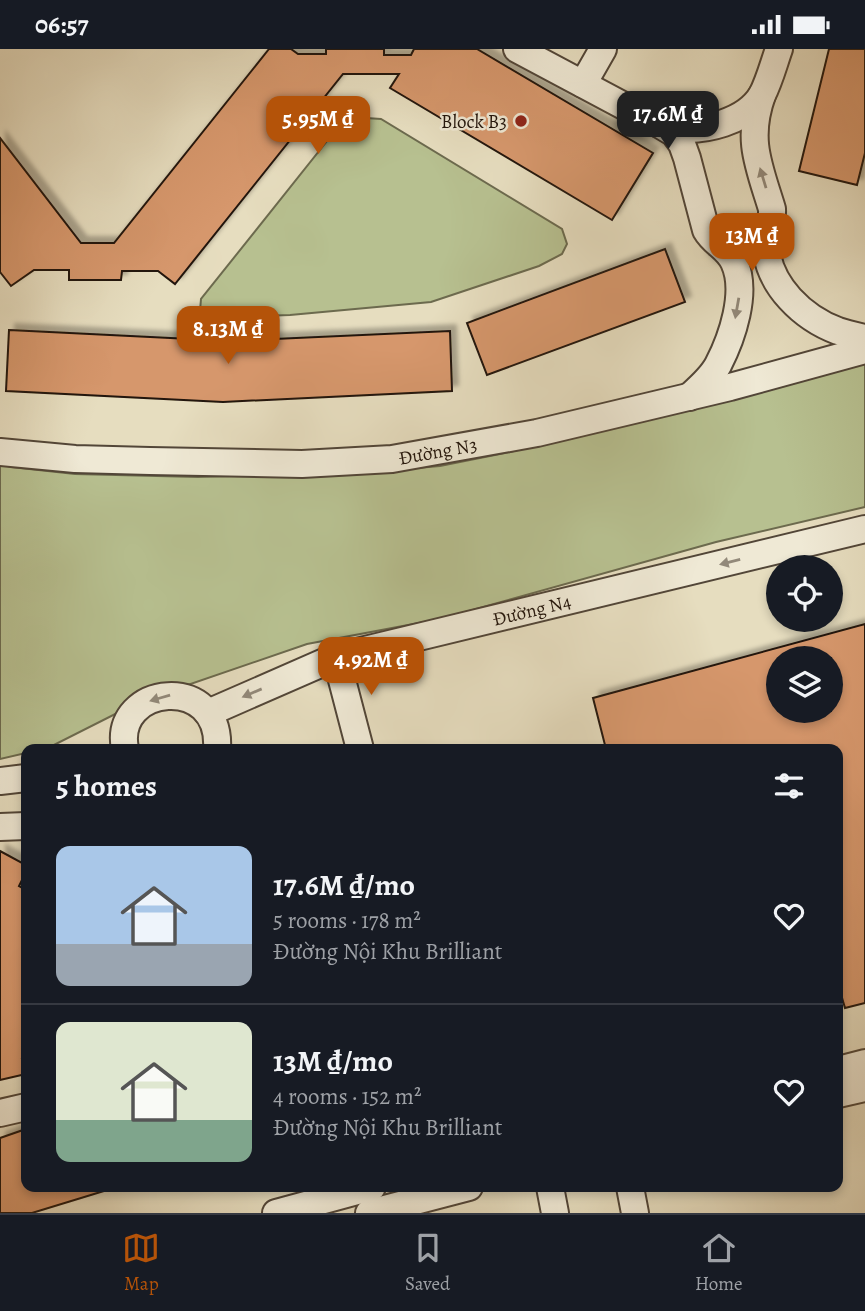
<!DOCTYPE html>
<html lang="en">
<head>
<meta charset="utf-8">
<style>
  :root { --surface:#171b24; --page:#242831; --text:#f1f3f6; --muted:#9ea1a6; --line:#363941; --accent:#b45309 }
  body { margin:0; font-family:Alegreya,serif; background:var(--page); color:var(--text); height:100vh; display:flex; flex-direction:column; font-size:26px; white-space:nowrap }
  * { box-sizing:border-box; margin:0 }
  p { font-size:23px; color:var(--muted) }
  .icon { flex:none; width:38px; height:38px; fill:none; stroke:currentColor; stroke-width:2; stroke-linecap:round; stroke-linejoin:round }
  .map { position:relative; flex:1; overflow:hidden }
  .panel { position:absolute; left:21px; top:695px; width:822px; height:448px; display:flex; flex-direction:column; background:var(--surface); border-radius:14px; box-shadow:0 4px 10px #0003 }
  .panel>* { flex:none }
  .fabs { position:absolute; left:766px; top:506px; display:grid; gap:14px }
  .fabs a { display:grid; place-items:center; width:77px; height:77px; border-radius:50%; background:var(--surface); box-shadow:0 4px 10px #0003; font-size:35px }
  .price { position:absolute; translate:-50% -60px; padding:0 16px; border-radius:14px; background:var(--accent); color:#fff; font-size:23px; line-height:46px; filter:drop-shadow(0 2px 4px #0008) }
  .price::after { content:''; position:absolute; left:50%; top:42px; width:21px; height:16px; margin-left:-10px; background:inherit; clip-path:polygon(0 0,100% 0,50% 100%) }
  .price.on { background:#222; color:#fff }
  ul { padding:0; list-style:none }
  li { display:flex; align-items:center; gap:21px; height:175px; padding:0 35px }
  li+li { border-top:2px solid var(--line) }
  li span { display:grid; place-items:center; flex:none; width:196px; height:140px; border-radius:14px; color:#555 }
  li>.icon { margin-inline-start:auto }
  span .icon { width:84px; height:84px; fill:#fffc; stroke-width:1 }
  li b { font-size:30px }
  h2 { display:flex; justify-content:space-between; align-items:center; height:84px; padding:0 35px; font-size:30px }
  .status { display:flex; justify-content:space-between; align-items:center; height:49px; padding:0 35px; background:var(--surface); direction:ltr }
  .status svg { height:19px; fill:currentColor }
  .tabs { display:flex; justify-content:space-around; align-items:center; height:98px; border-top:2px solid var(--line); background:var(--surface); font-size:19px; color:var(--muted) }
  .tabs a { display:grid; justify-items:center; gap:4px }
  .tabs .on { color:var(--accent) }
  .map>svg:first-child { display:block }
  .green { fill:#b7c090; stroke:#6c6a4e; stroke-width:2 }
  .building { fill:#d6976c; stroke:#21140b; stroke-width:2; fill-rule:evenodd; filter:url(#shadow) }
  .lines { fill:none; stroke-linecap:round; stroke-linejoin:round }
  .minor-casing { stroke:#524638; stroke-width:30 }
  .minor { stroke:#efe9d5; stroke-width:26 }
  .oneway { fill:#92897a }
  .poi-dot { fill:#8f2418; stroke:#efe9d5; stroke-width:2.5 }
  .labels { text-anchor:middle; stroke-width:5; stroke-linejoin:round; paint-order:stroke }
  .poi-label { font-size:19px; fill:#21140b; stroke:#efe9d5; text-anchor:end }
  .street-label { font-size:19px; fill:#21140b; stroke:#efe9d5 }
</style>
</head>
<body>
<div class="status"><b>06:57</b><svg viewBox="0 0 49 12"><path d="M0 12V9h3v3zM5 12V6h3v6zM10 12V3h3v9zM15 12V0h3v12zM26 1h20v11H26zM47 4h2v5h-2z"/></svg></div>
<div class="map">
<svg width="865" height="1164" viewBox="0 0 865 1164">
  <defs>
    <filter id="shadow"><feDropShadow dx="6" dy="-6" stdDeviation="2" flood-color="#0004"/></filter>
  </defs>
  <rect width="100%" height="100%" fill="#e6ddbf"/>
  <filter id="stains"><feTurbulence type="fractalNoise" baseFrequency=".00286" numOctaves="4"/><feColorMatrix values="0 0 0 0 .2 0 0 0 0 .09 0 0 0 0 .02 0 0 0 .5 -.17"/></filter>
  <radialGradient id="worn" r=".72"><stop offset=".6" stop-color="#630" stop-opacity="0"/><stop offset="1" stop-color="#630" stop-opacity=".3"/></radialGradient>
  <!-- green -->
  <g class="green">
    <polygon points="366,69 381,70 562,180 567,195 562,205 539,217 431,253 290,266 207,269 200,262 201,250 335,82 352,73"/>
    <polygon points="865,311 865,458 716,493 440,570 307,595 141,652 48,699 26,700 26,704 0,710 0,415 11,418 75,425 198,428 370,423 440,417 510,403"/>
  </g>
  <!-- building -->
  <g class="building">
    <polygon points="269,0 291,0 298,5 326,5 326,0 384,0 384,6 411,6 414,0 477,0 653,104 612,171 390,39 399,25 343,25 175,235 158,222 122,222 121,231 69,231 69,221 34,221 11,237 0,223 0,89 81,194 114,194"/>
    <polygon points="829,0 865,0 865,104 857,136 799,122"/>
    <polygon points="665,200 685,253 487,326 467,274"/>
    <polygon points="9,281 231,292 450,282 452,342 223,353 6,342"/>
    <path d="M865,575V954L845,959L838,935V700H606L593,649ZM779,609H831V662H779Z"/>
    <polygon points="0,802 26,816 26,823 19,837 26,841 26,1009 22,1010 26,1025 0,1031"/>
    <polygon points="26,1080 26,1138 104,1138 104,1142 32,1164 0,1164 0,1089"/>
  </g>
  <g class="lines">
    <!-- minor casing -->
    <g class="minor-casing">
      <g id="minor">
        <path d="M517,0L654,73C661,75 668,78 675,79C704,83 746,73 762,46C769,33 774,14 779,0"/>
        <polyline points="583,35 603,0"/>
        <path d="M762,46C746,91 759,117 772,160C773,174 766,185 766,198C769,237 803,269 838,282C847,285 856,287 865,289"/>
        <path d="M659,75L674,84L682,95L687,109L706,181C714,195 727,198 734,213C748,243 732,289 718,316C711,329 699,339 689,348"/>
        <path id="s1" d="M0,403L75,410L150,412L302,415L392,410L537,384L730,338L865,301"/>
        <polyline points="336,608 360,700"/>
        <path id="s2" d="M208,664L336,608L865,480"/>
        <path d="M125,700C112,635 222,624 217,700"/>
        <polyline points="0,732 26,729"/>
        <polyline points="0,778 26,777"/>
        <polyline points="838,1021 865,1014"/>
        <polyline points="838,1045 865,1039"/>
        <polyline points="0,1064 26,1058"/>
        <polyline points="550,1138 555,1164"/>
        <polyline points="630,1138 635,1164"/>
        <polyline points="276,1164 372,1138"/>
        <polyline points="369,1164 469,1138"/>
      </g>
    </g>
    <!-- minor -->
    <use href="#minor" class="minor"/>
  </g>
  <!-- one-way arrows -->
  <defs><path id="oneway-solid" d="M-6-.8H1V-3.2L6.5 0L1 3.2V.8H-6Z" transform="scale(1.75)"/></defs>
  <g class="oneway">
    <use href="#oneway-solid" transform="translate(763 129) rotate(-107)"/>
    <use href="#oneway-solid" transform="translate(737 259) rotate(100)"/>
    <use href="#oneway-solid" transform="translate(730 513) rotate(166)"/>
    <use href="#oneway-solid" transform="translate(252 644) rotate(157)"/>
    <use href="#oneway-solid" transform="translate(160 649) rotate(164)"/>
  </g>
  <!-- markers -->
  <circle class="poi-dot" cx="521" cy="72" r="7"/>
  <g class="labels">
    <!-- poi labels -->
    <g class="poi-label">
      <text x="507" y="79">Block B3</text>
    </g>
    <!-- street labels -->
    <g class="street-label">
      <text dy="7" stroke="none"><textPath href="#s1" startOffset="439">Đường N3</textPath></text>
      <text dy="7" stroke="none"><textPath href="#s2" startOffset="341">Đường N4</textPath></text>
    </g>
  </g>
  <rect width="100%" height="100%" filter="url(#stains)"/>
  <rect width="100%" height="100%" fill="url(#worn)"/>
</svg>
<div class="fabs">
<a><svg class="icon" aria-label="locate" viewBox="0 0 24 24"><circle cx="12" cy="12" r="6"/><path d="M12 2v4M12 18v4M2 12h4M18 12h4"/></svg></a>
<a><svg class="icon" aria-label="layers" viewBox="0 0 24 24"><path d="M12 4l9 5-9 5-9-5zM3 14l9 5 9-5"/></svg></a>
</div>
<b class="price on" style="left:668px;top:102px">17.6M ₫</b>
<b class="price" style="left:318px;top:107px">5.95M ₫</b>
<b class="price" style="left:752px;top:224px">13M ₫</b>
<b class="price" style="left:228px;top:317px">8.13M ₫</b>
<b class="price" style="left:371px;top:648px">4.92M ₫</b>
<section class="panel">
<h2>5 homes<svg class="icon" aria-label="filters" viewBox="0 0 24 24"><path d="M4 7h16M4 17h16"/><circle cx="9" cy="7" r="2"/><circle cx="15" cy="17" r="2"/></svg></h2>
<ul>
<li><span style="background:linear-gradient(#a9c7e8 70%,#9aa5b1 0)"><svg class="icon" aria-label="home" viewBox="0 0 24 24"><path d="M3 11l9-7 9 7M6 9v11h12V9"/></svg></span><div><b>17.6M ₫/mo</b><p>5 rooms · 178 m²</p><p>Đường Nội Khu Brilliant</p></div><svg class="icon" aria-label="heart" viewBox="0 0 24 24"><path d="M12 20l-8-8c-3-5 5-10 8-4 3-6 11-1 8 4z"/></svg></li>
<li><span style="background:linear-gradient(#dfe7d0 70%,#7fa58c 0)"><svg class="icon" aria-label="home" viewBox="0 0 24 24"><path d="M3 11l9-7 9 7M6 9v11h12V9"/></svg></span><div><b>13M ₫/mo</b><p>4 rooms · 152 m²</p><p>Đường Nội Khu Brilliant</p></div><svg class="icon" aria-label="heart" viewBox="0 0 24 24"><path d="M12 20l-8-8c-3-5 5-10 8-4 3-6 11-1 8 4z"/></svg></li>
</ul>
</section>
</div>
<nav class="tabs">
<a class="on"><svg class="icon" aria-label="map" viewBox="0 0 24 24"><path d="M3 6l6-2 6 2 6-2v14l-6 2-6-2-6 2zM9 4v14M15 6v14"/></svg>Map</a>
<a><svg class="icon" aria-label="saved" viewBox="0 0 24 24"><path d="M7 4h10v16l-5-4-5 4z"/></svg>Saved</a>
<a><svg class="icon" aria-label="home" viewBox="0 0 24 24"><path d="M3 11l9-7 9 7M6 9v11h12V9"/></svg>Home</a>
</nav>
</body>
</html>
